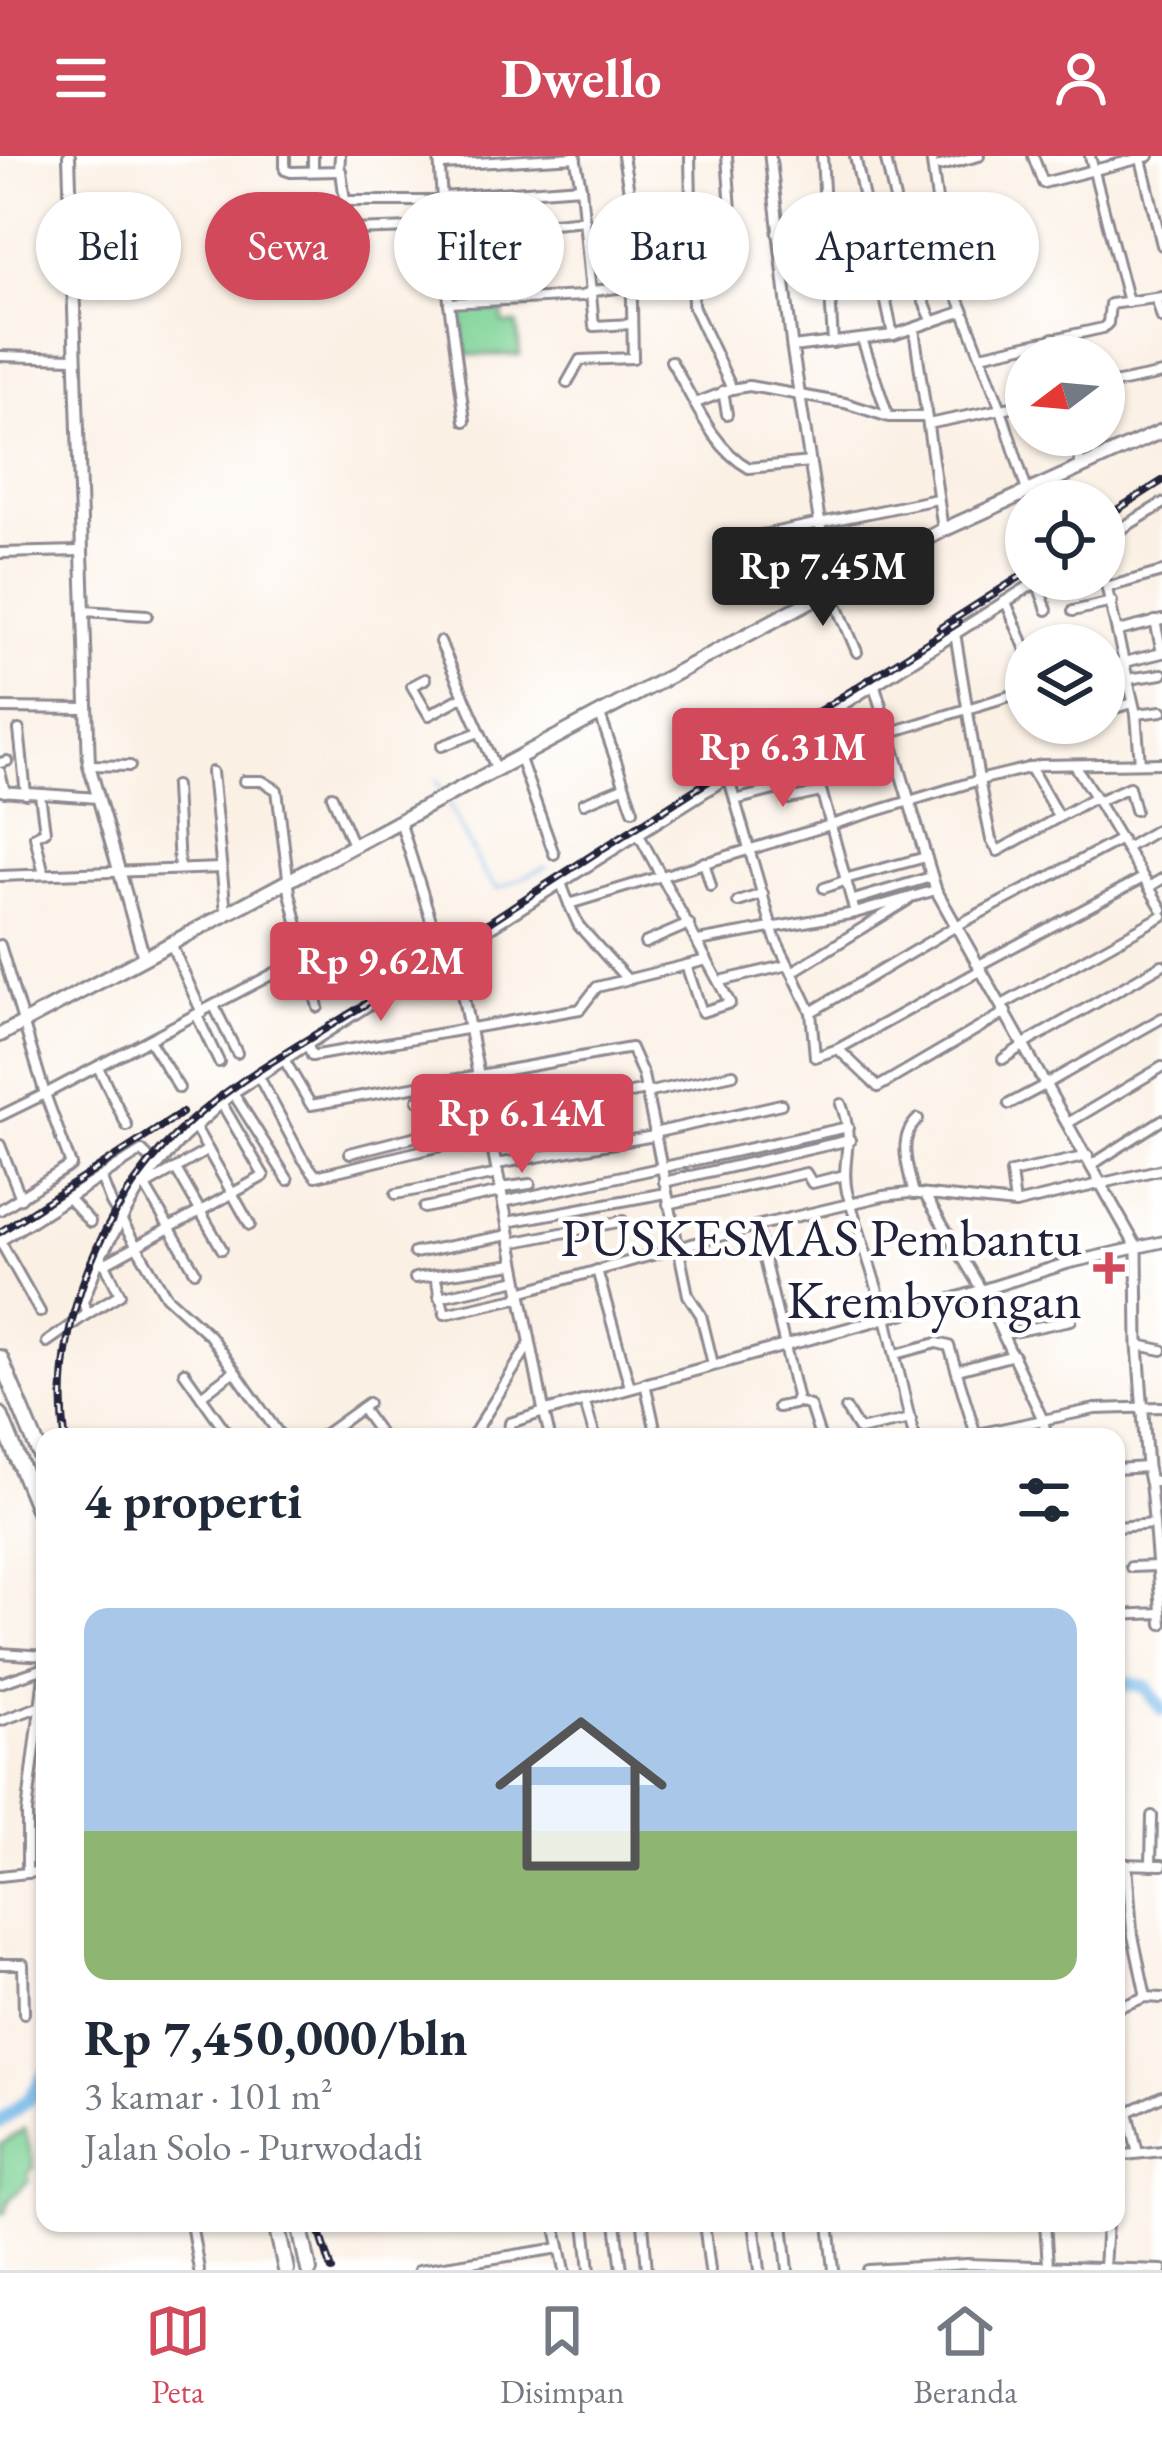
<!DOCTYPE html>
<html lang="id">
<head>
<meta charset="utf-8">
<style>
  :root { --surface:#fff; --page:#f2f2f3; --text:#1f2937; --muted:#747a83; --line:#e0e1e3; --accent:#d1495b }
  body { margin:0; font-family:"EB Garamond",serif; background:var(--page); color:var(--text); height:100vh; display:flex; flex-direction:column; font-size:45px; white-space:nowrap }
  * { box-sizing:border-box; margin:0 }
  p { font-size:39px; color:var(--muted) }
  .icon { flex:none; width:66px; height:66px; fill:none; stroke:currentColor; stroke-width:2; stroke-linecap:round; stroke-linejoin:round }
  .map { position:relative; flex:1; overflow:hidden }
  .drawer { position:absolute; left:36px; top:1272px; width:1089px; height:804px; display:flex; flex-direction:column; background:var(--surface); border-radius:24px; box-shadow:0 3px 9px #0004 }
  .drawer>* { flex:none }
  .top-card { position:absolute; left:36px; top:36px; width:1092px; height:108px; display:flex; gap:24px }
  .needle { width:78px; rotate:254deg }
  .controls { position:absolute; left:1005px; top:180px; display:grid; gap:24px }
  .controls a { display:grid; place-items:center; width:120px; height:120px; border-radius:50%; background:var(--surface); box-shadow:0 3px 9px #0004; font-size:60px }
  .price { position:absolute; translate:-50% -102px; padding:0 27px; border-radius:12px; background:var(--accent); color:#fff; font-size:39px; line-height:78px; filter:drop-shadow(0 3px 6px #0008) }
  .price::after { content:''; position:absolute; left:50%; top:72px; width:36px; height:27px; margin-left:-18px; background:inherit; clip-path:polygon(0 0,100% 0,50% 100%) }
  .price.on { background:#222; color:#fff }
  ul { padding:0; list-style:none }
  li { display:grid; align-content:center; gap:24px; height:636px; padding:0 48px }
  li span { display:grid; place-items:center; height:372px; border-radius:24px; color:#555 }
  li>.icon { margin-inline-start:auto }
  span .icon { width:216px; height:216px; fill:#fffc; stroke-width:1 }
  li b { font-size:51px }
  h2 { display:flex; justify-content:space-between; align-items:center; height:144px; padding:0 48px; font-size:51px }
  .tag { padding:0 42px; border-radius:54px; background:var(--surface); box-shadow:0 3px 9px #0004; font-size:42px; line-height:108px }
  .tag.on { background:var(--accent); color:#fff }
  header { display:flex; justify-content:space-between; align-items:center; height:156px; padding:0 48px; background:var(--accent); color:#fff; font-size:54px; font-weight:700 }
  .dock { display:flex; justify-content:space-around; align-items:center; height:168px; border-top:3px solid var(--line); background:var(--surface); font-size:33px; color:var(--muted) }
  .dock a { display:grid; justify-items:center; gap:6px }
  .dock .on { color:var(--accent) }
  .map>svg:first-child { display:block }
  .green { fill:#7dd194; stroke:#507a68; stroke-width:3 }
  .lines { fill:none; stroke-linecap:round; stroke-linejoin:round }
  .stream { stroke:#71b6e7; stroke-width:3 }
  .river { stroke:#71b6e7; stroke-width:14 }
  .minor-casing { stroke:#8e8990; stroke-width:14 }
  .tertiary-casing { stroke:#8e8990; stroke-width:15 }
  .secondary-casing { stroke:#8e8990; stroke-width:16 }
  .primary-casing { stroke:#8e8990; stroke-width:18 }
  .motorway-casing { stroke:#8e8990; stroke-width:20 }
  .minor { stroke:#fff; stroke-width:8 }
  .tertiary { stroke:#fff; stroke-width:9 }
  .secondary { stroke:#fff; stroke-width:10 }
  .primary { stroke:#fff; stroke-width:12 }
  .motorway { stroke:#fff; stroke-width:14 }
  .rail-casing { stroke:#22223b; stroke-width:8 }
  .rail { stroke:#fff; stroke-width:3; stroke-dasharray:9; stroke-linecap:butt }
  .poi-dot { fill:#d1495b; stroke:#fff; stroke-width:4.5 }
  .labels { text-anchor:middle; stroke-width:9; stroke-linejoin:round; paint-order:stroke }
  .poi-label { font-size:54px; fill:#22223b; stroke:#fff; text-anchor:end }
</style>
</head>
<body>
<header><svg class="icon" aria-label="menu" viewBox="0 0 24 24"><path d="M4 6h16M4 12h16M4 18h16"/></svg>Dwello<svg class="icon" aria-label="person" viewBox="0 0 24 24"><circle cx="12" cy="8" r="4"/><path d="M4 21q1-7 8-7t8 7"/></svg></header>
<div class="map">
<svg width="1162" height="2114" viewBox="0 0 1162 2114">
  <rect width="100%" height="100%" fill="#fff"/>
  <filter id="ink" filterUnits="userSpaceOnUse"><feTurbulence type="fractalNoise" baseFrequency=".00833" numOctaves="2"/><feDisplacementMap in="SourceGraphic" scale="24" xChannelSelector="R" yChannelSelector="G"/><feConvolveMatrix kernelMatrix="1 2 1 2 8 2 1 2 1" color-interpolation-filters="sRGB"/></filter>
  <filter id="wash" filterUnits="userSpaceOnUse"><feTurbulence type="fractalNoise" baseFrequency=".004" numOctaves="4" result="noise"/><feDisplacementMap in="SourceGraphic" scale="48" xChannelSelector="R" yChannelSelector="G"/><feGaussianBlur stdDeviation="2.7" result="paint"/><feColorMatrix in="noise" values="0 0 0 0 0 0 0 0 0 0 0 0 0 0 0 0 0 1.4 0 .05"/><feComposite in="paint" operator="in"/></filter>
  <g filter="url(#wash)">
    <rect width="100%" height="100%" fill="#fbf0e4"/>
    <!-- green -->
    <g class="green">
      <polygon points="502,154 503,168 517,168 520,199 466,199 461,156"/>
      <polygon points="25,1972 34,2011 28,2018 29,2025 9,2044 5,2057 0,2058 0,1989"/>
    </g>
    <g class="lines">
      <!-- stream -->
      <g class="stream">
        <polyline points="437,624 444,639"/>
        <polyline points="448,647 484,717 498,733 546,711"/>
      </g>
      <!-- river -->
      <g class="river">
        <polyline points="1116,1533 1129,1527 1146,1532 1162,1553"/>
        <polyline points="0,1966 30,1942 45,1919"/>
      </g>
    </g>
  </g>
  <g filter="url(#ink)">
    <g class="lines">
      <!-- minor casing -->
      <g class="minor-casing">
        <g id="minor">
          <polyline points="285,0 285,14 291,16 339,15 340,0"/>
          <polyline points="313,0 313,15"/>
          <polyline points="439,0 449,147 465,265"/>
          <polyline points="575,0 581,31"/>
          <polyline points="690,0 693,150 732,233 749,230 845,247 889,261 926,261"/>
          <polyline points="727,0 731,54"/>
          <polyline points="822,0 833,187"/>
          <polyline points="855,0 893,179"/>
          <polyline points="885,0 913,122 933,166"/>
          <polyline points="931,0 946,110 1001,253 1027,335"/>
          <polyline points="1033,0 1043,27 1149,0"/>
          <polyline points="1090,0 1128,146"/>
          <polyline points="1141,3 1162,89"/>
          <polyline points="442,9 576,1"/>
          <polyline points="940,10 979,0"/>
          <polyline points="341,15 346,53"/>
          <polyline points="442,41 581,31 594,170 632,168"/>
          <polyline points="346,45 443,45"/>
          <polyline points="352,74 444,71"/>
          <polyline points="445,77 585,64"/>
          <polyline points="777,77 827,78"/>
          <polyline points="1156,142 1162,162"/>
          <polyline points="449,147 582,140 593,135 692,123"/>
          <polyline points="914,173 943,374"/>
          <polyline points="1054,182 1058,201"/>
          <polyline points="862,183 888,260"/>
          <polyline points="792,191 893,179 964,155"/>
          <polyline points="981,199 1103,172 1108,167 1110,148 1162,141"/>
          <polyline points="0,200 74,202"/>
          <path d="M671,205C693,241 711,291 749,312L810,306"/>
          <polyline points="567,227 580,204 633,202 630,41 623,0"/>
          <polyline points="1104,230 1162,218"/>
          <polyline points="723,235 727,258"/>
          <polyline points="696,247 732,233"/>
          <polyline points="928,268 1026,248"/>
          <polyline points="1074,279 1081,311"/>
          <polyline points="1053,325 1062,345"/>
          <polyline points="747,382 937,343"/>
          <polyline points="0,397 80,395"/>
          <polyline points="1104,420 1136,558 1140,607"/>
          <polyline points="1037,426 1047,454"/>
          <polyline points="1108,431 1162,416"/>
          <polyline points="831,435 857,496"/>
          <polyline points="1006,446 1026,494"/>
          <polyline points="84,455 147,459"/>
          <polyline points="1073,455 1112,446"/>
          <polyline points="1155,465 1162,497"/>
          <polyline points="1119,475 1162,464"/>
          <polyline points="955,477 979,624 1041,609 1162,607"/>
          <polyline points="440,486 496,612"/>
          <polyline points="1050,489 1051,489"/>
          <polyline points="1104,511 1162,497"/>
          <polyline points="425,523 412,530 429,559 464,540"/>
          <polyline points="1128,523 1162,518"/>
          <polyline points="0,552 87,553"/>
          <polyline points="1104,555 1133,547"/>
          <polyline points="1136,558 1162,555"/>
          <polyline points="600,559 633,654"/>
          <polyline points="19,574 26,638"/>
          <polyline points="1034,574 1063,567"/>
          <polyline points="888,577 1026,535"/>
          <polyline points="442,590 479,576"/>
          <polyline points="519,600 554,698"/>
          <polyline points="0,607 7,605"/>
          <polyline points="89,609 130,610"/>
          <polyline points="1030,611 1058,660"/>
          <polyline points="1076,611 1095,641"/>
          <polyline points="843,614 895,598"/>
          <polyline points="0,616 5,636"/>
          <polyline points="212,616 226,757"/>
          <polyline points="728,620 775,782 792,816"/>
          <polyline points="244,625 262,625 277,634 290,737 318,851"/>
          <polyline points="175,630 179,712"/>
          <polyline points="0,635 98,642"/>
          <polyline points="40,639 45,675 35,680 44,718"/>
          <polyline points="332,640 353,689"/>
          <polyline points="789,643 821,636"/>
          <polyline points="735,644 817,623"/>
          <polyline points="1098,645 1129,631 1135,654"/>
          <polyline points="584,647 623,631"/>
          <polyline points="400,665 435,777"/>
          <polyline points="638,677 730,847 702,856 686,809"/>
          <polyline points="1126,692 1162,671"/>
          <polyline points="704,706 711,730"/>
          <polyline points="0,720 221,712"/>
          <polyline points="848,722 926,701"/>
          <polyline points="561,727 569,748 979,624 991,684 998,695 1095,641 1162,753"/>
          <polyline points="1149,731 1162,723"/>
          <polyline points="824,732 847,724"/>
          <polyline points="854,744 931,721"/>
          <polyline points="908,744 792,816 811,856 815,901 838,893 981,814"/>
          <polyline points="738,746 763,738"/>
          <polyline points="569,748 579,770 626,822"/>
          <polyline points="855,757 936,734"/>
          <polyline points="698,785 855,757 804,572"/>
          <polyline points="645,787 689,768"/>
          <polyline points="171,788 202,857"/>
          <polyline points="0,789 45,938 305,801"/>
          <polyline points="979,809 1143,722"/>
          <polyline points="720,825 788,809"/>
          <polyline points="1002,849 1162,760"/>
          <polyline points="214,850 237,897"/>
          <polyline points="811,856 956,770 1121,683"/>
          <polyline points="197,860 219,906"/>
          <polyline points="149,884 179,932"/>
          <polyline points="1024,888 1162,809"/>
          <polyline points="308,890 312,900 580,853 597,831 707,804"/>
          <polyline points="838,893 878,931 1006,856"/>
          <polyline points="1003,903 1024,889"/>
          <polyline points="285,905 311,949 631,892 643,919 688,1139 701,1159 713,1208"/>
          <polyline points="98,911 127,970"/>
          <polyline points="259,921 301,1000 316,1020 491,978"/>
          <polyline points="1046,928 1162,862"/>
          <polyline points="233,937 288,1024"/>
          <polyline points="646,937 733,918"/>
          <polyline points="418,944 482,933"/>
          <path d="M841,948C856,987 840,1004 847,1036L886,1161L914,1281"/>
          <polyline points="1009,948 1047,928"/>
          <polyline points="0,960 45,938 71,1009 0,1054"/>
          <polyline points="489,967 645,934"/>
          <polyline points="1068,967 1162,911"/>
          <polyline points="195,971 250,1069"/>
          <polyline points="654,977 781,948"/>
          <polyline points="0,989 21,1042"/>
          <polyline points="350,997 488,962"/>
          <polyline points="497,1008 654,980"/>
          <polyline points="1093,1008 1162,964"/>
          <polyline points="157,1010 142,995 101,1021 111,1047 166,1140 210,1180 281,1281"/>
          <polyline points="176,1013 222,1093"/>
          <polyline points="664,1026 850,984"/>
          <polyline points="143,1027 195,1115"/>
          <polyline points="145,1030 208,994"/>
          <polyline points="501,1032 530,1028"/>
          <polyline points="396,1038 498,1018"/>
          <path d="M914,1038C908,1012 896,983 918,963"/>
          <polyline points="926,1041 981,1133 1043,1264 963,1281"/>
          <polyline points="68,1042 90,1066"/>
          <polyline points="503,1046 848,971"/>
          <polyline points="668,1048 806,1017 812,1027 845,1019"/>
          <polyline points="1015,1048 1011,1017 1088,1000"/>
          <polyline points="424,1052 501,1036"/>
          <polyline points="507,1066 666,1037"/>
          <polyline points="756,1070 797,1240 794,1248 778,1251"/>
          <polyline points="0,1085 101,1021"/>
          <polyline points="0,1085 40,1156"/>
          <polyline points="510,1087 623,1065"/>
          <polyline points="414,1097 509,1079"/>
          <polyline points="104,1108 264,1020 222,948"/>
          <polyline points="597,1114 630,1231"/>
          <polyline points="435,1120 445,1158 521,1141"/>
          <polyline points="415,1122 514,1108"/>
          <polyline points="520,1136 756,1070 883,1040 909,1037 1015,1048 1162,1013"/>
          <polyline points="439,1141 518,1124"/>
          <polyline points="87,1158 120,1138 101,1100 143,1027 183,982 233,937 454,794"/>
          <polyline points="1004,1178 1071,1164"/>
          <polyline points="47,1186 87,1158 83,1146 100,1102"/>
          <polyline points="1138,1189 1162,1194"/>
          <polyline points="896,1198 937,1187 949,1190 976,1279"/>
          <polyline points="958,1214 1014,1199"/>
          <polyline points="184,1216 201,1240 234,1215"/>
          <polyline points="645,1227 657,1281"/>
          <polyline points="201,1240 230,1281"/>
          <polyline points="584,1244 595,1281"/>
          <polyline points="798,1246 810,1250 820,1281"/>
          <polyline points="361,1252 382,1281"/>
          <polyline points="846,1253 859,1274 911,1263"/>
          <polyline points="321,1281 368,1247"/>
          <polyline points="472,1281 530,1187"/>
          <polyline points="508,1281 510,1267 544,1256 550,1281"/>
          <polyline points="1047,1281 1043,1264 1095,1253 1162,1251"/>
          <polyline points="1116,1313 1147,1311"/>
          <polyline points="1154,1368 1162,1468"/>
          <polyline points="1116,1371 1154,1368 1150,1326"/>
          <polyline points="1131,1411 1157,1410"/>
          <polyline points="1116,1459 1161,1457"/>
          <polyline points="0,1497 45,1500"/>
          <polyline points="0,1527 45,1512"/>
          <polyline points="0,1565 41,1550"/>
          <polyline points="1116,1708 1162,1709"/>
          <polyline points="1127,1708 1132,1775 1146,1841"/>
          <polyline points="1151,1709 1152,1660"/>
          <polyline points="27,1717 27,1657 45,1512"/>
          <polyline points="0,1720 45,1715"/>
          <polyline points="0,1808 23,1808 24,1857"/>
          <polyline points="1116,1843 1122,1850 1146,1841 1162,1842"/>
          <polyline points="1116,1955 1128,1956 1162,1940"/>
          <polyline points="1128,1956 1138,1997"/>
          <polyline points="1116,2000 1162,1995"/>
          <polyline points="191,2067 199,2114"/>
          <polyline points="555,2067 565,2114"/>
          <polyline points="585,2067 590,2114"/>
          <polyline points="616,2067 622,2114"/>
          <polyline points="643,2067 647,2114"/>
          <polyline points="704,2067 710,2114"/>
          <polyline points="754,2067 760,2114"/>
          <polyline points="783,2067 788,2114"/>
          <polyline points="829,2067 834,2114"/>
          <polyline points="1045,2067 1048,2109"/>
          <polyline points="328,2068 335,2067"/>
          <polyline points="1104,2111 1107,2067"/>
          <polyline points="419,2114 560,2092"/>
          <polyline points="868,2114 967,2108 1162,2114"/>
        </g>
      </g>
      <!-- tertiary casing -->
      <g class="tertiary-casing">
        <g id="tertiary">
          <polyline points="770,0 792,191 830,433"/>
          <polyline points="1104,383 1162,348"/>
          <polyline points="1041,423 454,794 544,1256 947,1145 1068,1107 1162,1086"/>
          <polyline points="874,528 936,734 1137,1092 1138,1189 1147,1311 1150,1326 1162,1325"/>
        </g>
      </g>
      <!-- secondary casing -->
      <g class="secondary-casing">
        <polyline id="secondary" points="69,0 89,609 144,802"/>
      </g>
      <!-- primary casing -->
      <g class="primary-casing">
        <polyline id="primary" points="0,879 943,374 1162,275"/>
      </g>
      <!-- motorway casing -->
      <g class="motorway-casing">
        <g id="motorway">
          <polyline points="0,1202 45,1310"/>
          <polyline points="0,1259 45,1370"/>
          <polyline points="276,2067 286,2114"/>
          <polyline points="299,2067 309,2114"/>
        </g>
      </g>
      <!-- minor -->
      <use href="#minor" class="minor"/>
      <!-- tertiary -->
      <use href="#tertiary" class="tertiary"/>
      <!-- secondary -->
      <use href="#secondary" class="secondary"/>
      <!-- primary -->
      <use href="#primary" class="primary"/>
      <!-- motorway -->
      <use href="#motorway" class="motorway"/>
      <!-- rail casing -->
      <g class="rail-casing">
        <g id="rail">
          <polyline points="1104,362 1162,325"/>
          <polyline points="940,472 1026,417"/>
          <polyline points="0,1076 182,957"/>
          <path d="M65,1281C52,1179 93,1071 160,995C223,925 313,884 390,832C577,706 768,588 958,467"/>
          <polyline points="317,2067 332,2114"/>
        </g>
      </g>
      <!-- rail -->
      <use href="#rail" class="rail"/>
    </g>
  </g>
  <!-- markers -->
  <path class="poi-dot" d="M1103 1094h12v12h12v12h-12v12h-12v-12h-12v-12h12z"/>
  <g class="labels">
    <!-- poi labels -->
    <g class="poi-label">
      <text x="1082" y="1100">PUSKESMAS Pembantu<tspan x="1082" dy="62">Krembyongan</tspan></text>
    </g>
  </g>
</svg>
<div class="controls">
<a><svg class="needle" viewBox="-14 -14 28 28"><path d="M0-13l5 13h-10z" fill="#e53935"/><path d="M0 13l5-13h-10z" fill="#747a83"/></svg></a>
<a><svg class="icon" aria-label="locate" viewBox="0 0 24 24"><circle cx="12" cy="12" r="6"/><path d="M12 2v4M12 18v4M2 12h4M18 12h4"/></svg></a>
<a><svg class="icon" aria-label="layers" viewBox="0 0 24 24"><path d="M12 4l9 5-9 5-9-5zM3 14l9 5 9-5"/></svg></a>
</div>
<b class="price on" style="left:823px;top:473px">Rp 7.45M</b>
<b class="price" style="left:783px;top:654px">Rp 6.31M</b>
<b class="price" style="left:381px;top:868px">Rp 9.62M</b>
<b class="price" style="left:522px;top:1020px">Rp 6.14M</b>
<div class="top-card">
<a class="tag">Beli</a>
<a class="tag on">Sewa</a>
<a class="tag">Filter</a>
<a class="tag">Baru</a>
<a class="tag">Apartemen</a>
</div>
<section class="drawer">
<h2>4 properti<svg class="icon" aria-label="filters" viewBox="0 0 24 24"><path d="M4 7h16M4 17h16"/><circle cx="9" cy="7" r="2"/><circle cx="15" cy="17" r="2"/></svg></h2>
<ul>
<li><span style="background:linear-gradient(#a9c7e8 60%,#8fb573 0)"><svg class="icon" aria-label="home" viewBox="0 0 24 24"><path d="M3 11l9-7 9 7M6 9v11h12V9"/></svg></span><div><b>Rp 7,450,000/bln</b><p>3 kamar · 101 m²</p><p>Jalan Solo - Purwodadi</p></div></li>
</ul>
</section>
</div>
<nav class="dock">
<a class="on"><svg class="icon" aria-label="map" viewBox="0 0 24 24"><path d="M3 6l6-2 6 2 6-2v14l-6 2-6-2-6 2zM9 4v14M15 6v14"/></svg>Peta</a>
<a><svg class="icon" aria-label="saved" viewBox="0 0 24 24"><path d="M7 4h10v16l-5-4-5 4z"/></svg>Disimpan</a>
<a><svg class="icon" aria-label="home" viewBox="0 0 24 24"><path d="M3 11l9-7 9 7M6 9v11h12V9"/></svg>Beranda</a>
</nav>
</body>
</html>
